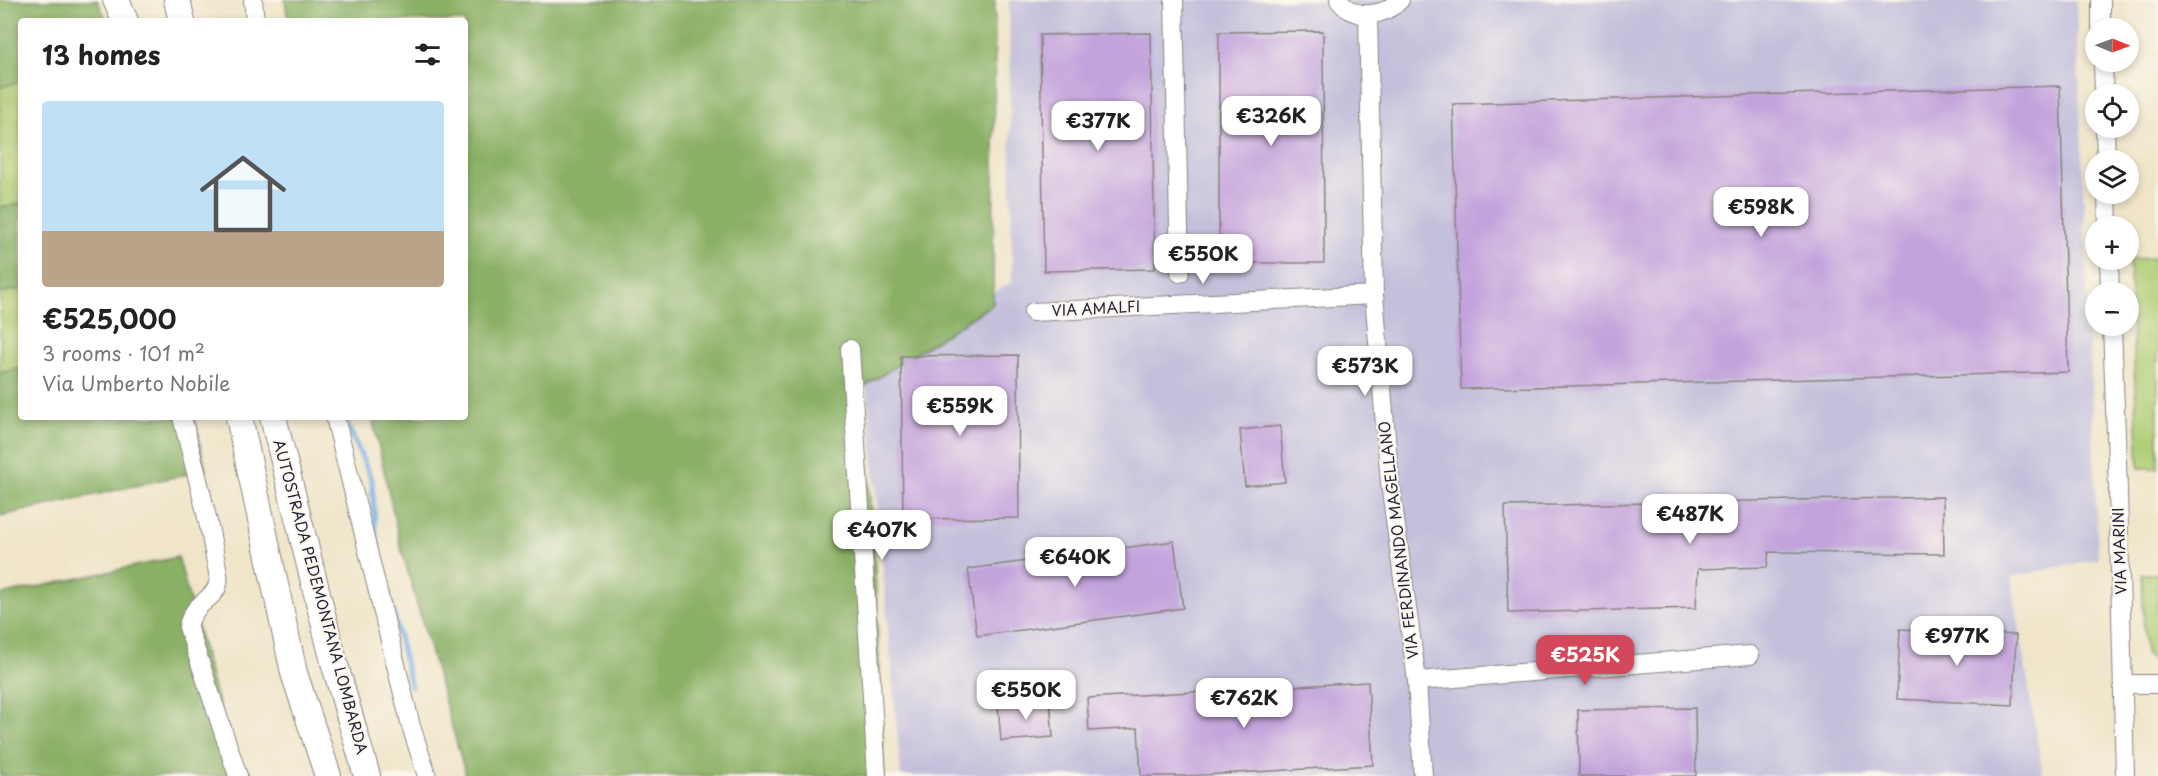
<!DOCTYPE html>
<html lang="en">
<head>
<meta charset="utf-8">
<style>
  :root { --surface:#fff; --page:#f6f6f6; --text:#222; --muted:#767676; --line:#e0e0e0; --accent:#d1495b }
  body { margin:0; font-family:"Playpen Sans",sans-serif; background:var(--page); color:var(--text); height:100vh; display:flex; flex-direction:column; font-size:22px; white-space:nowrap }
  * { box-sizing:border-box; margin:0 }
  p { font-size:20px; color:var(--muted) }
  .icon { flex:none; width:33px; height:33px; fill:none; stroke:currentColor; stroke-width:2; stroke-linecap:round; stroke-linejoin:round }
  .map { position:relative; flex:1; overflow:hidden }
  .details { position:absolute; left:18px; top:18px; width:450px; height:402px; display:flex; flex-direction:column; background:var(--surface); border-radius:6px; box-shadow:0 3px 9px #0003 }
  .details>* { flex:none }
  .needle { width:39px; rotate:91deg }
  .fabs { position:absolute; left:2085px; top:18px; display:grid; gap:12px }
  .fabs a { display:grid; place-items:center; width:54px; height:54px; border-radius:50%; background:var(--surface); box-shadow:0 3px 9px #0003; font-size:30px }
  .price { position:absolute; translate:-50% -51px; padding:0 14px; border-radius:12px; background:#fff; color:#222; font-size:20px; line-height:39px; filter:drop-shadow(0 2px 3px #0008) }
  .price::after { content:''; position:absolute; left:50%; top:36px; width:18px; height:14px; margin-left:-9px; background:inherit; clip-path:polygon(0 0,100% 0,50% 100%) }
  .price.on { background:var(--accent); color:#fff }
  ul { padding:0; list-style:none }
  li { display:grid; align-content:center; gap:12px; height:318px; padding:0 24px }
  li+li { border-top:2px solid var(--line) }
  li span { display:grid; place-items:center; height:186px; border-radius:6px; color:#555 }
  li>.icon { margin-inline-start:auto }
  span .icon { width:108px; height:108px; fill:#fffc; stroke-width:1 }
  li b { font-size:26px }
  h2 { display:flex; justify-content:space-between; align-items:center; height:72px; padding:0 24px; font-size:26px }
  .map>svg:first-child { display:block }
  .industrial { fill:#c4c0db }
  .green { fill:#aecc73; stroke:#687757; stroke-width:1.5 }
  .forest { fill:#8ab065; stroke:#566950; stroke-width:1.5 }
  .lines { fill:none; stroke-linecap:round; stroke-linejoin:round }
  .stream { stroke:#76ade5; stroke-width:5 }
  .building { fill:#c3a3dc }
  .minor-casing { stroke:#898482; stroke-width:20 }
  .highway-casing { stroke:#898482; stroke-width:28 }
  .minor { stroke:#fff; stroke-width:18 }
  .highway { stroke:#fff; stroke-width:26 }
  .labels { text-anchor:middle; stroke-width:4.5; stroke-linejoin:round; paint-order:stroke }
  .street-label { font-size:15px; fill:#22223b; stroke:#fbf7ec }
</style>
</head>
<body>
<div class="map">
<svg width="2158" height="776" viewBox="0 0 2158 776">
  <rect width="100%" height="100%" fill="#fbf7ec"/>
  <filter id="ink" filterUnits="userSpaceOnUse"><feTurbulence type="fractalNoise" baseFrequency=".0167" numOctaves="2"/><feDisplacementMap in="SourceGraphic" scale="12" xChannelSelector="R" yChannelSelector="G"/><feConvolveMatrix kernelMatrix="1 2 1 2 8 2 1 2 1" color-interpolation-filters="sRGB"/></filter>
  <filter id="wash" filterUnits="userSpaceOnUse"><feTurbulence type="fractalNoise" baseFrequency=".008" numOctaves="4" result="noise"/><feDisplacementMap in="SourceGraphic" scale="24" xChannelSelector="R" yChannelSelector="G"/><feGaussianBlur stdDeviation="1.35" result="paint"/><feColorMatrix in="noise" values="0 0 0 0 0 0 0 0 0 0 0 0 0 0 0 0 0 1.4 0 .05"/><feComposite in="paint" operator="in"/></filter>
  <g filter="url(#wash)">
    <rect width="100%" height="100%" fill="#f0e5c9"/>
    <!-- industrial -->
    <polygon class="industrial" points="1009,0 2076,0 2098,559 2011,577 2043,776 901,776 865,369 1012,282"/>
    <!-- green -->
    <g class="green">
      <polygon points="21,82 21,204 0,207 0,87"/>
      <polygon points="2158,258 2158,468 2139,468 2129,259"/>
      <polygon points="21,289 21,368 0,373 0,293"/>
      <polygon points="2142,574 2158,574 2158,666 2145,653"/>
    </g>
    <!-- forest -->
    <g class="forest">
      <polygon points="0,0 97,0 107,21 21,21 21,82 0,87"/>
      <polygon points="285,0 995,0 993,304 862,388 875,570 884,776 466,776 401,548 372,417 465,417 465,21 288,21"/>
      <polygon points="21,204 21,289 0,293 0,207"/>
      <polygon points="21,368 21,417 194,417 206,470 0,516 0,373"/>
      <polygon points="178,557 238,776 0,776 0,595"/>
    </g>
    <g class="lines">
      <!-- stream -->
      <polyline class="stream" points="344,417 372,480 376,541 411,687"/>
    </g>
    <g id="blocks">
      <!-- building -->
      <g class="building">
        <polygon points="1323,31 1324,263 1219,263 1219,32"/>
        <polygon points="1151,33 1155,269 1044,271 1040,35"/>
        <polygon points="2060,86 2068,372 1461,389 1453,104"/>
        <polygon points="1018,355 1019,518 903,519 901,356"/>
        <polygon points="1280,426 1285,482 1245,486 1240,430"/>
        <polygon points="1943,497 1944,554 1769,552 1767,567 1698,569 1696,608 1508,613 1505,506"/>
        <polygon points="1174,541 1183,608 977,636 968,569"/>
        <polygon points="1900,629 2016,635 2013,705 1897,699"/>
        <polygon points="1368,682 1373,765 1186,776 1141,776 1138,728 1089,731 1087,698"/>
        <polygon points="1050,701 1053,737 1001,741 998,705"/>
        <polygon points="1695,708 1696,776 1579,776 1578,710"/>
      </g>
    </g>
  </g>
  <g filter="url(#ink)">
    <use href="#blocks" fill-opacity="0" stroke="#898482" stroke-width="1.5"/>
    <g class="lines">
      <!-- minor casing -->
      <g class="minor-casing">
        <g id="minor">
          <polyline points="253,0 255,21"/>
          <polyline points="1174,0 1180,273"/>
          <path d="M1339,0C1355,21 1383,17 1400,0"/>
          <polyline points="2101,0 2101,28"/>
          <polyline points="1368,15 1374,295 1390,483 1417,681 1423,776"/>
          <polyline points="2103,62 2104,94"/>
          <polyline points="2105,128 2106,160"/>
          <polyline points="2107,194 2108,226"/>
          <polyline points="2109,260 2110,292"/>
          <polyline points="1033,312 1374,295"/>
          <polyline points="2112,326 2118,490 2125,776"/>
          <polyline points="850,349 877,776"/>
          <path d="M182,417C193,462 206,506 214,552C215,561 220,574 218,583C216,600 193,601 188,627L238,776"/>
          <polyline points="335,417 411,726 427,776"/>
          <polyline points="1417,681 1750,655"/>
          <polyline points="2123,684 2158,684"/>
        </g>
      </g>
      <!-- highway casing -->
      <g class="highway-casing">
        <g id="highway">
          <polyline points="116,0 125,21"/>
          <polyline points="177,0 182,21"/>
          <polyline points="239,417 294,673 328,776"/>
          <polyline points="273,417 334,662 367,776"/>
        </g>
      </g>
      <!-- minor -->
      <use href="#minor" class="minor"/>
      <!-- highway -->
      <use href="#highway" class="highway"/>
    </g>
  </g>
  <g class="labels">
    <!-- street labels -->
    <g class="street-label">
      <text transform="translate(1096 309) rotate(-3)" y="5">VIA AMALFI</text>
      <text transform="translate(1399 540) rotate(-97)" y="5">VIA FERDINANDO MAGELLANO</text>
      <text transform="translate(2120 551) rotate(-92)" y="5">VIA MARINI</text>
      <text transform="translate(320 597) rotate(75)" y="5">AUTOSTRADA PEDEMONTANA LOMBARDA</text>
    </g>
  </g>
</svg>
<div class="fabs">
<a><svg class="needle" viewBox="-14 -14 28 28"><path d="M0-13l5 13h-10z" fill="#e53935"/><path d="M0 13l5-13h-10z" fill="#767676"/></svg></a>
<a><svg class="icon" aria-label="locate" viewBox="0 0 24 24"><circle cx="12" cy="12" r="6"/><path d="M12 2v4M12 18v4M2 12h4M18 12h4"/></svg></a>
<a><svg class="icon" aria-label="layers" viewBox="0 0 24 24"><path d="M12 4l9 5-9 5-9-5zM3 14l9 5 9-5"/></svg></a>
<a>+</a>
<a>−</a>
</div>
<b class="price" style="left:1271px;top:147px">€326K</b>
<b class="price" style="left:1098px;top:152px">€377K</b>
<b class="price" style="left:1761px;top:238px">€598K</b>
<b class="price" style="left:1203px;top:285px">€550K</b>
<b class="price" style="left:1365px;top:397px">€573K</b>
<b class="price" style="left:960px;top:437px">€559K</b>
<b class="price" style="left:1690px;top:545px">€487K</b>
<b class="price" style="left:882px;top:561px">€407K</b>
<b class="price" style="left:1075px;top:588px">€640K</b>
<b class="price" style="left:1957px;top:667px">€977K</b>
<b class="price on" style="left:1585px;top:686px">€525K</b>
<b class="price" style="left:1026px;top:721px">€550K</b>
<b class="price" style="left:1244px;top:729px">€762K</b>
<section class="details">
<h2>13 homes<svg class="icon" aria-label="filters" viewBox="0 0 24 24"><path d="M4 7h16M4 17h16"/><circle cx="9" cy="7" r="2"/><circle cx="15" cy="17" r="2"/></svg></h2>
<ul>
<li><span style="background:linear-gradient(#bfe0f5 70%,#b9a48a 0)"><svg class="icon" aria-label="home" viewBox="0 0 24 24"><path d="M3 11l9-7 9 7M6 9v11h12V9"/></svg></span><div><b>€525,000</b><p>3 rooms · 101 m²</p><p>Via Umberto Nobile</p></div></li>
</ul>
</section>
</div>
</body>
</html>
